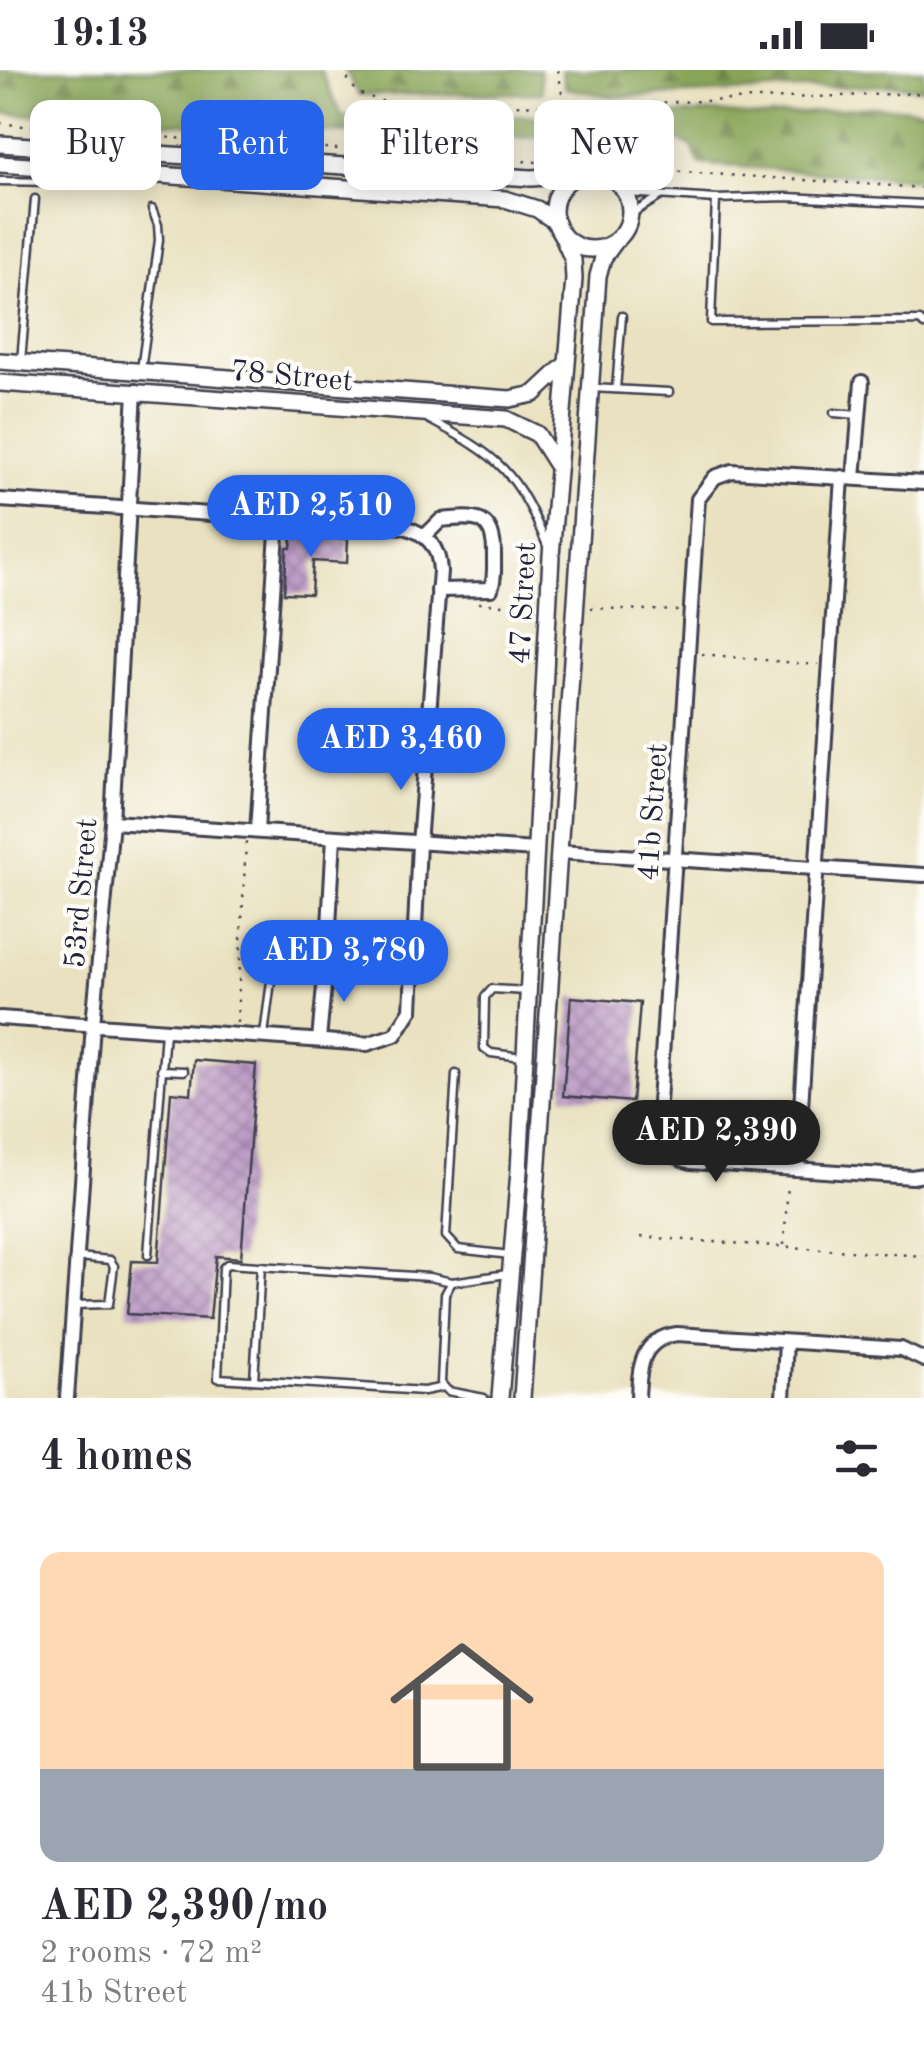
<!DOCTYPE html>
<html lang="en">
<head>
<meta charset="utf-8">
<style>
  :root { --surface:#fff; --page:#f2f2f3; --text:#2b2b33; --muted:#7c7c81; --line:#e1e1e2; --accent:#2563eb }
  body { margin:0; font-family:"Old Standard TT",serif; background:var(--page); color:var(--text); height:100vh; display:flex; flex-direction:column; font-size:38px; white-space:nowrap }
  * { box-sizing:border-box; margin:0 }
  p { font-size:32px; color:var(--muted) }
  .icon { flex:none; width:55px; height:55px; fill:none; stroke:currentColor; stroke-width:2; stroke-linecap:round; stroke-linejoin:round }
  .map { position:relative; height:1328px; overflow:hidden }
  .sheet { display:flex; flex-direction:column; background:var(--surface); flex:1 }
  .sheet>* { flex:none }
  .banner { position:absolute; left:30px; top:30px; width:865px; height:90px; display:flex; gap:20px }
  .price { position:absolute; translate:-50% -85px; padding:0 22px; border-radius:35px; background:var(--accent); color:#fff; font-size:32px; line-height:65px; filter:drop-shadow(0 2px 5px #0008) }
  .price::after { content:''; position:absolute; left:50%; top:60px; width:30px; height:22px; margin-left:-15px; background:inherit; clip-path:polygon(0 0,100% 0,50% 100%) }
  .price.active { background:#222; color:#fff }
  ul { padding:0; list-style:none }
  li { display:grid; align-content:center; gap:20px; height:530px; padding:0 40px }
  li+li { border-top:2px solid var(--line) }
  li span { display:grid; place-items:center; height:310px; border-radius:20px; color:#555 }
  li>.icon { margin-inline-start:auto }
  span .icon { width:180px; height:180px; fill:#fffc; stroke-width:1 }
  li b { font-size:42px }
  h2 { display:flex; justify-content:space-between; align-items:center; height:120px; padding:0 40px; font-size:42px }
  .chip { padding:0 35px; border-radius:20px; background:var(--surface); box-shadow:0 5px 25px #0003; font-size:35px; line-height:90px }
  .chip.active { background:var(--accent); color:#fff }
  .status { display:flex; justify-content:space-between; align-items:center; height:70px; padding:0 50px; background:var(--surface); direction:ltr }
  .status svg { height:28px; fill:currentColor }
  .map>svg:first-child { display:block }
  .forest { fill:url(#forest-firs); stroke:#556348; stroke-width:2.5 }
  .building { fill:url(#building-cross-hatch) }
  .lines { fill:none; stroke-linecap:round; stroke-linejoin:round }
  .service-casing { stroke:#403f4f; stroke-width:11 }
  .minor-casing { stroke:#403f4f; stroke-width:18 }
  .tertiary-casing { stroke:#403f4f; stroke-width:20 }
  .path { stroke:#403f4f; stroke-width:2.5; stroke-dasharray:2.5 8; stroke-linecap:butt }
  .service { stroke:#fff; stroke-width:6 }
  .minor { stroke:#fff; stroke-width:12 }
  .tertiary { stroke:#fff; stroke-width:15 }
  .labels { text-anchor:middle; stroke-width:8; stroke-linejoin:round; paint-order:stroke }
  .street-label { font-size:30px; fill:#22223b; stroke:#fdfcf7 }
</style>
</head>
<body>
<div class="status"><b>19:13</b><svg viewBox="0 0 49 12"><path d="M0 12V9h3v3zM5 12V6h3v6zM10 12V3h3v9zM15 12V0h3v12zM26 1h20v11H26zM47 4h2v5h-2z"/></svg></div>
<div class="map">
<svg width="924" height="1328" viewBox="0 0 924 1328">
  <defs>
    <pattern id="forest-firs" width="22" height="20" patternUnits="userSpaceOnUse" patternTransform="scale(2.5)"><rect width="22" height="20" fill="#88a456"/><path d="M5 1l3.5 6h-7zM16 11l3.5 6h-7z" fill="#6f8548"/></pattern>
    <pattern id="building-cross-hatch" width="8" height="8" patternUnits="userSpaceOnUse" patternTransform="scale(2.5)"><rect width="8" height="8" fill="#bb99c5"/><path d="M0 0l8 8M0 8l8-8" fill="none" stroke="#987ca1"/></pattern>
  </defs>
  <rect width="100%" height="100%" fill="#fdfcf7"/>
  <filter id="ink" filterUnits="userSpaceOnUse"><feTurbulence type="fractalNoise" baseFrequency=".01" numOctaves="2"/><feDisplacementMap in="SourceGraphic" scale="20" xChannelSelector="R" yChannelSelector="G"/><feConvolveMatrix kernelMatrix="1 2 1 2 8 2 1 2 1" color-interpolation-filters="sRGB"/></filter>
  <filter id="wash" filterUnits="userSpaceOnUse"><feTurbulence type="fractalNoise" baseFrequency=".0048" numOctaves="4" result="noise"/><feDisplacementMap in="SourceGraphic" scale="40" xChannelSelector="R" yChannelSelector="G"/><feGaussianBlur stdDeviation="2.25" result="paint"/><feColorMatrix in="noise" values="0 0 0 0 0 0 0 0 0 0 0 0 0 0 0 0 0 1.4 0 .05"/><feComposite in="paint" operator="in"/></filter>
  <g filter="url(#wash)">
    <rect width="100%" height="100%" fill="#e9e1bf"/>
    <!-- forest -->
    <g class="forest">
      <polygon points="0,0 321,0 341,46 547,46 545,68 322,62 0,43"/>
      <polygon points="345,0 540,0 542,23 359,25"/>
      <polygon points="561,0 924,0 924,19 894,15 613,27 565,18"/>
      <polygon points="871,36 924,40 924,110 699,94 692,76 659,63 580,73 565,61 604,48 716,42 765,47"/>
    </g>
    <g id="blocks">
      <!-- building -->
      <g class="building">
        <polygon points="292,466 348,469 347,493 313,491 311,524 284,523 287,478 291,478"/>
        <polygon points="571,927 640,933 632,1032 563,1026"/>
        <polygon points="194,990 256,995 241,1188 216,1186 210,1249 127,1244 132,1191 158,1192 171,1022 191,1024"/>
      </g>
    </g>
  </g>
  <g filter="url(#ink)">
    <use href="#blocks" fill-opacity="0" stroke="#403f4f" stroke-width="2.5"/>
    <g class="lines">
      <!-- service casing -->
      <g class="service-casing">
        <g id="service">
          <polyline points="0,111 51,112 71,101"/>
          <polyline points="626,123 716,129"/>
          <polyline points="924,134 788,127 716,129 711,252 920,251 924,255"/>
          <polyline points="631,144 661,126"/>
          <polyline points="21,291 35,129"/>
          <polyline points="141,300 159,170 158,155 152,139"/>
          <polyline points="591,318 669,322"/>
          <polyline points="616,319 622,246"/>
          <polyline points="834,343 858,345"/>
          <path d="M428,349C500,387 517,401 548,478"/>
          <polyline points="254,871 267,872 275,880 264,965"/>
          <polyline points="522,987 491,983 484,978 485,927 492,919 527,921"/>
          <polyline points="161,1000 184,1001"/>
          <polyline points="456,1004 446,1166 458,1179 510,1185"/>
          <polyline points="148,1185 165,961"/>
          <polyline points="75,1235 109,1234 114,1196 110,1190 78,1187"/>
          <polyline points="254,1310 261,1196"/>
          <polyline points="444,1317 424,1321 218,1308 223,1198 227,1194 429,1207 452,1212"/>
          <polyline points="484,1328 448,1321 441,1313 445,1224 452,1212 507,1204"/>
        </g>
      </g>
      <!-- minor casing -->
      <g class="minor-casing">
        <g id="minor">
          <polyline points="854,408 862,312"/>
          <path d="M924,413L732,401L715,407L698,429L658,1048C658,1071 668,1086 691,1092L912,1107L924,1105"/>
          <path d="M0,430L404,457C427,463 439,477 440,501L419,774L411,940L395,965L367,974L0,948"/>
          <path d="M425,466L441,450C476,446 495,445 494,486C494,498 495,509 491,519L438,520"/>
          <polyline points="112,752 536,780"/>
          <polyline points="257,761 278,448"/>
          <polyline points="559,782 924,805"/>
          <polyline points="329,856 334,767"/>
          <polyline points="319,970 326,895"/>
          <polyline points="797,1098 842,407"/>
          <polyline points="67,1328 93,954 112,752 135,321"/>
          <path d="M638,1328C639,1297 641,1269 677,1264L901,1279L924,1290"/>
          <polyline points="783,1328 786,1272"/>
        </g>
      </g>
      <!-- tertiary casing -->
      <g class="tertiary-casing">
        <g id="tertiary">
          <polyline points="0,74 531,108 578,105"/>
          <polyline points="0,94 505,129 537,139 556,152"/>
          <circle cx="592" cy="141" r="38"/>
          <polyline points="0,291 510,329 534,324 565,295"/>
          <polyline points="0,313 506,349 537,364 558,397"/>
          <polyline points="500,1328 519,1101 551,486 574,209 573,190 561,163"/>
          <polyline points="522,1328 598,206 603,188 614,173"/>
        </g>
      </g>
      <!-- path -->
      <g class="path">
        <polyline points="341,0 358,23 387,33 564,36 924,23"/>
        <polyline points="558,0 564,34"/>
        <polyline points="0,53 54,60 536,92 600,85 667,101 924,118"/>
        <polyline points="479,533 536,538"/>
        <polyline points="591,538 678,541"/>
        <polyline points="702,584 818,595"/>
        <polyline points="237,953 246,771"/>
        <polyline points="641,1167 924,1186"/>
        <polyline points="784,1175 788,1113"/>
      </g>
      <!-- service -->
      <use href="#service" class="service"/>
      <!-- minor -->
      <use href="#minor" class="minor"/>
      <!-- tertiary -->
      <use href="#tertiary" class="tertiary"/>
    </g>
  </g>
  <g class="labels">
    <!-- street labels -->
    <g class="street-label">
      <text transform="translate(292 305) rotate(5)" y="10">78 Street</text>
      <text transform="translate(522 533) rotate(-87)" y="10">47 Street</text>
      <text transform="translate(652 742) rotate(-86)" y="10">41b Street</text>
      <text transform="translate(80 823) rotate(-85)" y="10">53rd Street</text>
    </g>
  </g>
</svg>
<b class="price" style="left:311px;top:490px">AED 2,510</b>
<b class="price" style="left:401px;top:723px">AED 3,460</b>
<b class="price" style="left:344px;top:935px">AED 3,780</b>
<b class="price active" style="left:716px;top:1115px">AED 2,390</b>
<div class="banner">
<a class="chip">Buy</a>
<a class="chip active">Rent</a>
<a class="chip">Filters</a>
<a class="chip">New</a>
</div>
</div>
<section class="sheet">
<h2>4 homes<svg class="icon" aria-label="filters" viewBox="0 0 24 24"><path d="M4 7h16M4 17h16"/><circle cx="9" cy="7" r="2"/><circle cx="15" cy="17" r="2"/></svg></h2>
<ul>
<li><span style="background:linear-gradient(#ffd9b3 70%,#9aa5b1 0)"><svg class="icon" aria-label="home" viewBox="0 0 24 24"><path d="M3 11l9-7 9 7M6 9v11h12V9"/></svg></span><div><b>AED 2,390/mo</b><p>2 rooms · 72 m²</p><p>41b Street</p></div></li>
</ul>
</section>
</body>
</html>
